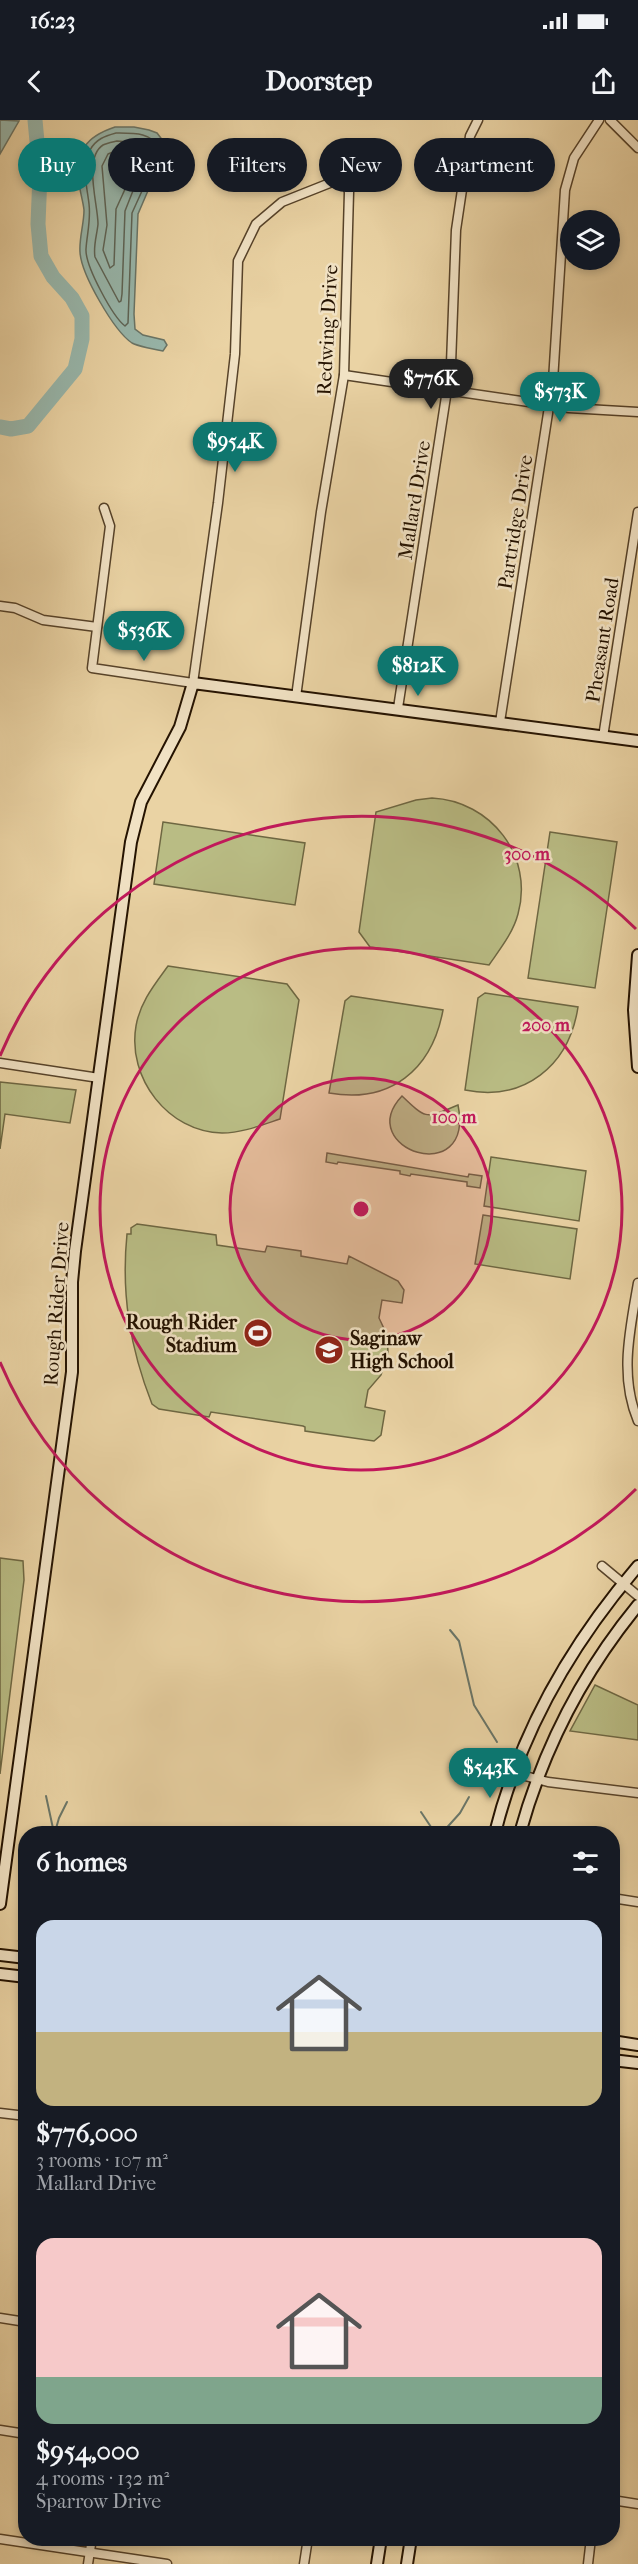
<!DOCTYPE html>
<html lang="en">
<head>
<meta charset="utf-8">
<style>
  :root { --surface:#171b24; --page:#242831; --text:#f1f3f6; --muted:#9ea1a6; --accent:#0f766e }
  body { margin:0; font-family:"IM FELL French Canon",serif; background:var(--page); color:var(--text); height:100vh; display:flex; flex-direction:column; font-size:22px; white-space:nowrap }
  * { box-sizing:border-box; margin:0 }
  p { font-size:20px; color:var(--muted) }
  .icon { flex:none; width:33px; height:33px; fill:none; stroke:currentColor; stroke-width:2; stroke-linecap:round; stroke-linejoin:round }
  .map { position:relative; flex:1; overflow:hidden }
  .side { position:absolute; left:18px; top:1706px; width:602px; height:720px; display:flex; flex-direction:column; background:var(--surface); border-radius:24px; box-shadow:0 3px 9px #0003 }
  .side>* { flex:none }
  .hud { position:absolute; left:18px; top:18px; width:603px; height:54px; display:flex; gap:12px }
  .tools { position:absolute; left:560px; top:90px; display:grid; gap:12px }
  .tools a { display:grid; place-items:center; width:60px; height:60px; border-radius:50%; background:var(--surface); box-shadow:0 3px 9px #0003; font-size:30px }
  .price { position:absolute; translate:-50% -51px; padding:0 14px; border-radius:21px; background:var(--accent); color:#fff; font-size:20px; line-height:39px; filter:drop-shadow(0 2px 3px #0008) }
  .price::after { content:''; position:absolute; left:50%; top:36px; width:18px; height:14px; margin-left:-9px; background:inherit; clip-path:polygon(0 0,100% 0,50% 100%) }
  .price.active { background:#222; color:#fff }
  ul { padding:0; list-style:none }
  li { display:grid; align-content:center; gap:12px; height:318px; padding:0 18px }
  li span { display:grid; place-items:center; height:186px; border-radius:18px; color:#555 }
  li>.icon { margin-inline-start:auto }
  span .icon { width:108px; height:108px; fill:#fffc; stroke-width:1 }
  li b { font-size:26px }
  h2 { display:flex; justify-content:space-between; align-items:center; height:72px; padding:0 18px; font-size:26px }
  .tag { padding:0 21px; border-radius:27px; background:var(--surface); box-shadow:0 3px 9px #0003; font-size:21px; line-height:54px }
  .tag.active { background:var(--accent); color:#fff }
  .status { display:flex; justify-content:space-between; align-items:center; height:42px; padding:0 30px; background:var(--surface); direction:ltr }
  .status svg { height:16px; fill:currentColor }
  header { display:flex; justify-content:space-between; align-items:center; height:78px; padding:0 18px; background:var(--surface); font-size:27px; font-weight:700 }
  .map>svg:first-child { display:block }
  .green { fill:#b9bc84; stroke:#6e6742; stroke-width:1.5 }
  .water { fill:#98b7ac; stroke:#6a7567; stroke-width:1.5 }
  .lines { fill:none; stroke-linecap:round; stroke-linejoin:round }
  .shore { stroke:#5e6456; stroke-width:1.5 }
  .stream { stroke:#6a7567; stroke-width:2 }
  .river { stroke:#98b7ac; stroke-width:15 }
  .street-casing { stroke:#564229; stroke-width:11 }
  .secondary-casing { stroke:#241200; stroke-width:14 }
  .street { stroke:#f1e2c4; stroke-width:8 }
  .secondary { stroke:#f1e2c4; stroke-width:10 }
  .ring { fill:none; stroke:#c2185b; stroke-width:3 }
  .labels { text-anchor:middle; stroke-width:5; stroke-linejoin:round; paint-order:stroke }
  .street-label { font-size:20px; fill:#241200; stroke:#f1e2c4 }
  .poi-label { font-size:20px; font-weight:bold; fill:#241200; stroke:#f1e2c4; text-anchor:end }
  .centre { fill:#c2185b; stroke:#f1e2c4; stroke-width:3 }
  .ring-label { font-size:18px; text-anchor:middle; font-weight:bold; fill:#c2185b; stroke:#f1e2c4; stroke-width:5; stroke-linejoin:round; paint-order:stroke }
</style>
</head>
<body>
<div class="status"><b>16:23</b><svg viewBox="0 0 49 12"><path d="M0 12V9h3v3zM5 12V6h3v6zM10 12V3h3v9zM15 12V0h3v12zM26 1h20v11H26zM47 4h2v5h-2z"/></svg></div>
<header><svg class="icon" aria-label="back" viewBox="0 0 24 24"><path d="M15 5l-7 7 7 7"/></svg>Doorstep<svg class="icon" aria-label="share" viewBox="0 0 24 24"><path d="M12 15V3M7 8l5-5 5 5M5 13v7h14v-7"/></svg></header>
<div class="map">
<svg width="638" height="2444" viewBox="0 0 638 2444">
  <rect width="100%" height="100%" fill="#ead3a4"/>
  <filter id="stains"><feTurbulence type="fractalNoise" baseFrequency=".00333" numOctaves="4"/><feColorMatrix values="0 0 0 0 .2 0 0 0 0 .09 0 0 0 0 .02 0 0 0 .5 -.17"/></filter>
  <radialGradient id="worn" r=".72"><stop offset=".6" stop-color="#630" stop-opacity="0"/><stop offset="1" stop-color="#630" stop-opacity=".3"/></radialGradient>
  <!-- green -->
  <g class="green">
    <path d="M432,678C491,681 534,736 518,794C513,813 500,829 489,845L370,827L359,812L376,692L416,680Z"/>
    <polygon points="163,702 305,723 295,785 154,764"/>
    <polygon points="550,712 617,722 595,868 528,858"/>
    <path d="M168,846L287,864L299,880L280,999C262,1005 242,1013 222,1013C168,1012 127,958 136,906C140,882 155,864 168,846Z"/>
    <path d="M485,873L578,887C569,946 524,982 465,970L478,878Z"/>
    <path d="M351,876L443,890C432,950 390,984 329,973L345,881Z"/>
    <polygon points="0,962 76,970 70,1003 5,994 0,1029"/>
    <path d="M402,976C428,1001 426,998 458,985C475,1070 352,1029 402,976Z"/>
    <polygon points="327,1033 468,1057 469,1054 482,1056 480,1068 467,1066 467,1062 411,1054 410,1056 400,1054 400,1051 338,1042 337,1044 326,1042"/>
    <polygon points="491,1037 586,1051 579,1101 484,1086"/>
    <polygon points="483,1095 577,1109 570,1159 475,1144"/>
    <path d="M137,1104L216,1115L217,1125L265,1132L267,1126L301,1131V1136L347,1144L349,1136L398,1161L404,1170L402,1183L382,1180L379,1198L387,1215L388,1233L381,1255L368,1270L365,1287L385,1291L381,1315L374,1321L305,1311V1307L303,1306L211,1292L209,1297L159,1289L152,1284C130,1228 121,1174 127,1114H131V1108Z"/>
    <polygon points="0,1438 23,1441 24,1460 0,1654"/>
    <polygon points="595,1565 638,1585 638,1620 570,1611"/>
  </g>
  <!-- water -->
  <g class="water">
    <polygon points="0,0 19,1 0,34"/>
    <path d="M115,7H134L149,10L157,13L167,26L168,35L153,59L138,94L134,194L135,209L143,215L164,220L167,225L163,231C157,230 137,226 132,223C114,211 81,154 80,132C79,118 84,104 84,90C83,81 80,72 79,63C76,31 85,17 115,7Z"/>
  </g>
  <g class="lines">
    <!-- shore -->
    <g class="shore">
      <path d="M116,13C134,13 151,12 161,29L132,93L128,203L125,206C113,197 85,146 86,129C87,114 91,100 89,84C87,66 81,47 90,30C96,19 105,16 116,13Z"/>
      <path d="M117,21L145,23L153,31L140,53L125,91L122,174L121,181L119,182L95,137C93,126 97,115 98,104C98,84 83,38 103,25C107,23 113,22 117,21Z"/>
      <polygon points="118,30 132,30 141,34 116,89 114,145 110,148 103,130 107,105 102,46 108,34"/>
    </g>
    <!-- stream -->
    <g class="stream">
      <polyline points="450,1510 459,1521 474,1585 497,1622"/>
      <polyline points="46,1676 54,1713"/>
      <polyline points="421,1692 435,1713"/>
      <polyline points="55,1712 59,1698 67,1682"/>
      <polyline points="442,1713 460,1693 469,1677"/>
      <polyline points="25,1802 26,1802"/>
    </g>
    <!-- river -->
    <polyline class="river" points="0,307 11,309 28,306 75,249 82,219 82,196 72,178 53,157 41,136 38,104 40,54 35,0"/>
    <!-- street casing -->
    <g class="street-casing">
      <g id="street">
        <polyline points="610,0 638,28"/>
        <polyline points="344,255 569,288 638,292"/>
        <polyline points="104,388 110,406 92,548 193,563 218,383 235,234 238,141 256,104 282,82 345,57 349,72 344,255 321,392 296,577"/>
        <polyline points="0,486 15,488 43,500 97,507"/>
        <polyline points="398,588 451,244 456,110 470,16 478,0"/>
        <polyline points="500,602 553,261 565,70 574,38 599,0"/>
        <polyline points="603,617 638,392"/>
        <polyline points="0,943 99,958"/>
        <path d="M638,1163C630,1210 619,1256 638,1301"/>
        <polyline points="602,1446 638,1476"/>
        <polyline points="514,1653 548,1662 638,1673"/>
        <polyline points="612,1778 638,1782"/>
        <polyline points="0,1993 26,1996"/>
        <polyline points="0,2198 26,2202"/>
        <polyline points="0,2310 26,2314"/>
        <polyline points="612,2380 638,2384"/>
        <polyline points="0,2419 167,2444"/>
        <polyline points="88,2444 92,2418"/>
        <polyline points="304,2444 308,2418"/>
        <polyline points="588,2444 591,2418"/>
      </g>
    </g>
    <!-- secondary casing -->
    <g class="secondary-casing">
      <g id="secondary">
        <polyline points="638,835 634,890 638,947"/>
        <path d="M495,1713C520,1613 571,1524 638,1446"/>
        <path d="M520,1713C543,1630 583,1552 638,1485"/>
        <polyline points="0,1784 72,1252 72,1162 75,1131 131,722 141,682 180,607 193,563 638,621"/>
        <polyline points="0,1835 26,1838"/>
        <polyline points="0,1854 26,1857"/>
        <polyline points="612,1921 638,1925"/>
        <polyline points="612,1940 638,1943"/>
        <polyline points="377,2444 381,2418"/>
        <polyline points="407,2444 411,2418"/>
      </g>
    </g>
    <!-- street -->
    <use href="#street" class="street"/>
    <!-- secondary -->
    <use href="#secondary" class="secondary"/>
  </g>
  <!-- distance rings -->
  <circle cx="361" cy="1089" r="131" fill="#c2185b" fill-opacity=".12"/>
  <g class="ring">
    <circle cx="361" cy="1089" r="131"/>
    <circle cx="361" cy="1089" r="261"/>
    <path d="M636 1369A392 392 0 0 1 0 1242M0 936A392 392 0 0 1 636 809"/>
  </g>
  <!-- icons -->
  <defs>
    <g id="stadium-disc" transform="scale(1.5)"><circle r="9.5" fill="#8f2418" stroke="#f1e2c4"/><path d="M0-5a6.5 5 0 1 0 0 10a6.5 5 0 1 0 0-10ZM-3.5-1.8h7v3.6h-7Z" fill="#fff"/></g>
    <g id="school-disc" transform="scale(1.5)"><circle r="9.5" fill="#8f2418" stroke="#f1e2c4"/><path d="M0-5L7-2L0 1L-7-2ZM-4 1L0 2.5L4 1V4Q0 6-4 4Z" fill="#fff"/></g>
  </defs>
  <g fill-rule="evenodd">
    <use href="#stadium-disc" x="258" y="1213"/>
    <use href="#school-disc" x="329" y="1230"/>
  </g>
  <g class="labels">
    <!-- street labels -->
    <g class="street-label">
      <text transform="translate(327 210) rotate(-87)" y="7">Redwing Drive</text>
      <text transform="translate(414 380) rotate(-81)" y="7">Mallard Drive</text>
      <text transform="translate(515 402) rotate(-81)" y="7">Partridge Drive</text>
      <text transform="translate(602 520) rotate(-81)" y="7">Pheasant Road</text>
      <text transform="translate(56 1184) rotate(-86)" y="7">Rough Rider Drive</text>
    </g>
    <!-- poi labels -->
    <g class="poi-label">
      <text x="237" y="1209">Rough Rider<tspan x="237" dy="23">Stadium</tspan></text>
      <text x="350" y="1225" text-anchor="start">Saginaw<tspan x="350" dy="23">High School</tspan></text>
    </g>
  </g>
  <circle cx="361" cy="1089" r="9" class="centre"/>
  <g class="ring-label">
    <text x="527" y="740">300 m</text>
    <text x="546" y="911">200 m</text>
    <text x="454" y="1003">100 m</text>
  </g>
  <rect width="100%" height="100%" filter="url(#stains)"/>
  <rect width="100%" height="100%" fill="url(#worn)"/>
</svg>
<div class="tools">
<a><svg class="icon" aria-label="layers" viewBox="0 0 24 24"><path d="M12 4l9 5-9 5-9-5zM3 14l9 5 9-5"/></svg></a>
</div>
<b class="price active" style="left:431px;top:290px">$776K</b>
<b class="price" style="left:560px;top:303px">$573K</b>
<b class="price" style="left:235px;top:353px">$954K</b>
<b class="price" style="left:144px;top:542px">$536K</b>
<b class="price" style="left:418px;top:577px">$812K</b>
<b class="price" style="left:490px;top:1679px">$543K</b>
<div class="hud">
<a class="tag active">Buy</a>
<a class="tag">Rent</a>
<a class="tag">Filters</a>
<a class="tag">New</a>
<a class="tag">Apartment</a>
</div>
<section class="side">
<h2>6 homes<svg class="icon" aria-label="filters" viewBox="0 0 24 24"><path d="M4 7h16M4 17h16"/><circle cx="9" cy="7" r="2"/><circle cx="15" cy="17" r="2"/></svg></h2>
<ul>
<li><span style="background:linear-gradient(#c9d6e8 60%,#c2b280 0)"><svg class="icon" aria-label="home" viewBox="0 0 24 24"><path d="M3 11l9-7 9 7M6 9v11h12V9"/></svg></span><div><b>$776,000</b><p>3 rooms · 107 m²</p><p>Mallard Drive</p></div></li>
<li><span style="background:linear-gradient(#f6c9c9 75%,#7fa58c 0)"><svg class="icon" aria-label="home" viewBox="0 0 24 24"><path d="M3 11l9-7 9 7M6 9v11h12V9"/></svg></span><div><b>$954,000</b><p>4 rooms · 132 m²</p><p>Sparrow Drive</p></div></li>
</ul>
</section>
</div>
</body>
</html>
